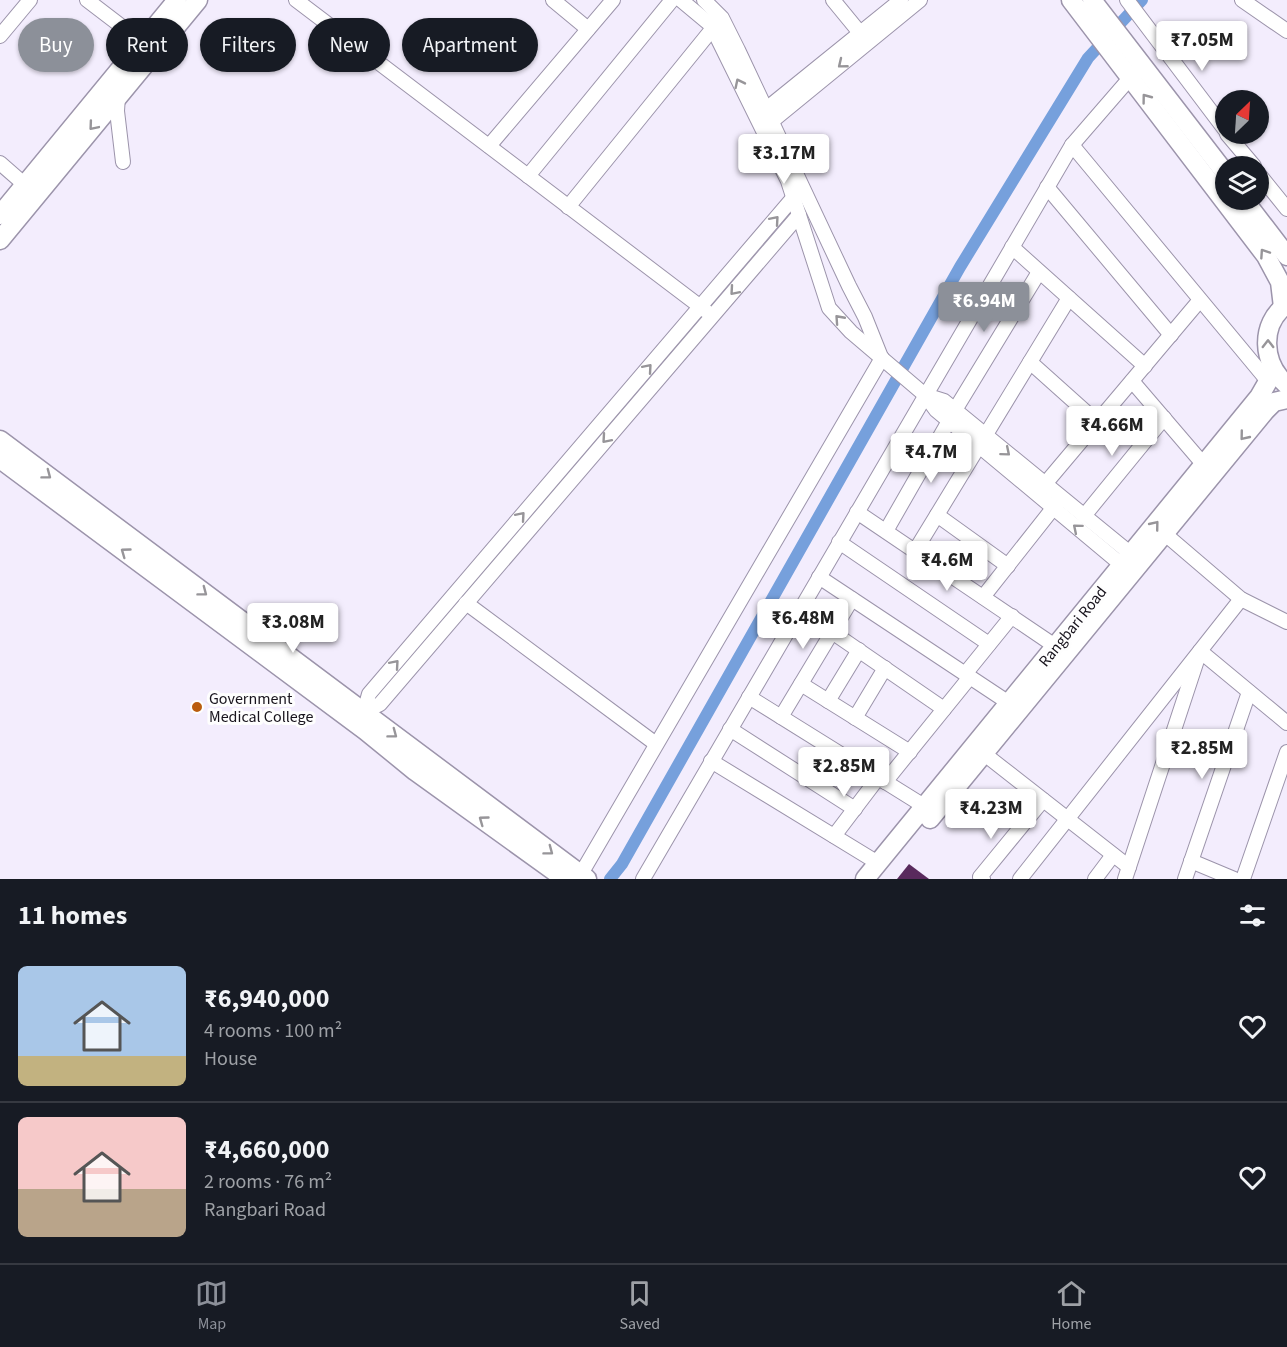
<!DOCTYPE html>
<html lang="en">
<head>
<meta charset="utf-8">
<style>
  :root { --surface:#171b24; --page:#242831; --text:#f1f3f6; --muted:#9ea1a6; --line:#363941; --accent:#8c9099 }
  body { margin:0; font-family:"Source Sans 3",sans-serif; background:var(--page); color:var(--text); height:100vh; display:flex; flex-direction:column; font-size:22px; white-space:nowrap }
  * { box-sizing:border-box; margin:0 }
  p { font-size:20px; color:var(--muted) }
  .icon { flex:none; width:33px; height:33px; fill:none; stroke:currentColor; stroke-width:2; stroke-linecap:round; stroke-linejoin:round }
  .map { position:relative; height:879px; overflow:hidden }
  .panel { display:flex; flex-direction:column; background:var(--surface); flex:1 }
  .panel>* { flex:none }
  .hud { position:absolute; left:18px; top:18px; width:600px; height:54px; display:flex; gap:12px }
  .needle { width:39px; rotate:25deg }
  .tools { position:absolute; left:1215px; top:90px; display:grid; gap:12px }
  .tools a { display:grid; place-items:center; width:54px; height:54px; border-radius:50%; background:var(--surface); box-shadow:0 2px 4px #0004; font-size:30px }
  .price { position:absolute; translate:-50% -51px; padding:0 14px; border-radius:6px; background:#fff; color:#222; font-size:20px; line-height:39px; filter:drop-shadow(0 2px 3px #0008) }
  .price::after { content:''; position:absolute; left:50%; top:36px; width:18px; height:14px; margin-left:-9px; background:inherit; clip-path:polygon(0 0,100% 0,50% 100%) }
  .price.current { background:var(--accent); color:#fff }
  ul { padding:0; list-style:none }
  li { display:flex; align-items:center; gap:18px; height:150px; padding:0 18px }
  li+li { border-top:2px solid var(--line) }
  li span { display:grid; place-items:center; flex:none; width:168px; height:120px; border-radius:9px; color:#555 }
  li>.icon { margin-inline-start:auto }
  span .icon { width:72px; height:72px; fill:#fffc; stroke-width:1 }
  li b { font-size:26px }
  h2 { display:flex; justify-content:space-between; align-items:center; height:72px; padding:0 18px; font-size:26px }
  .tag { padding:0 21px; border-radius:27px; background:var(--surface); box-shadow:0 2px 4px #0004; font-size:21px; line-height:54px }
  .tag.current { background:var(--accent); color:#fff }
  .menu { display:flex; justify-content:space-around; align-items:center; height:84px; border-top:2px solid var(--line); background:var(--surface); font-size:16px; color:var(--muted) }
  .menu a { display:grid; justify-items:center; gap:3px }
  .menu .current { color:var(--accent) }
  .map>svg:first-child { display:block }
  .lines { fill:none; stroke-linecap:round; stroke-linejoin:round }
  .canal { stroke:#76a0dc; stroke-width:12 }
  .building { fill:#592a5d }
  .street-casing { stroke:#9c94ab; stroke-width:16 }
  .secondary-casing { stroke:#9c94ab; stroke-width:21 }
  .street { stroke:#fff; stroke-width:14 }
  .secondary { stroke:#fff; stroke-width:18 }
  .oneway { stroke:#979599 }
  .poi-dot { fill:#ba5d0e; stroke:#fefefe; stroke-width:2 }
  .labels { text-anchor:middle; stroke-width:6; stroke-linejoin:round; paint-order:stroke }
  .street-label { font-size:16px; fill:#18141d; stroke:#fefefe }
  .poi-label { font-size:16px; fill:#18141d; stroke:#fefefe; text-anchor:start }
</style>
</head>
<body>
<div class="map">
<svg width="1287" height="879" viewBox="0 0 1287 879">
  <rect width="100%" height="100%" fill="#f3edfd"/>
  <g class="lines">
    <!-- canal -->
    <polyline class="canal" points="610,879 622,864 960,267 1088,58 1142,0"/>
  </g>
  <!-- building -->
  <polygon class="building" points="909,864 929,879 897,879"/>
  <g class="lines">
    <!-- street casing -->
    <g class="street-casing">
      <g id="street">
        <polyline points="87,0 142,42"/>
        <polyline points="296,0 706,311"/>
        <polyline points="553,0 588,29"/>
        <polyline points="681,0 711,25 788,181 829,308 851,332 925,395 936,410 1122,565"/>
        <polyline points="704,0 722,18 738,50 849,286 865,317 881,357"/>
        <polyline points="833,0 865,39"/>
        <polyline points="1127,0 1226,131"/>
        <polyline points="1242,0 1287,31"/>
        <polyline points="0,36 30,0"/>
        <polyline points="118,96 117,111 123,162"/>
        <polyline points="760,114 901,0"/>
        <polyline points="766,126 920,0"/>
        <polyline points="1227,134 1254,166"/>
        <polyline points="1072,145 1267,380"/>
        <polyline points="489,146 613,0"/>
        <polyline points="0,163 32,191"/>
        <polyline points="1258,173 1287,209"/>
        <polyline points="528,176 672,0"/>
        <polyline points="1047,187 1171,335"/>
        <polyline points="568,207 718,22"/>
        <polyline points="1012,247 1145,366"/>
        <polyline points="1030,362 1097,422"/>
        <polyline points="1132,381 1204,465"/>
        <polyline points="925,395 944,401 1131,554"/>
        <polyline points="955,410 1039,272"/>
        <polyline points="1045,484 1200,300"/>
        <polyline points="857,512 1055,646"/>
        <polyline points="937,515 1008,566"/>
        <polyline points="1084,516 1164,418"/>
        <polyline points="886,531 949,421"/>
        <polyline points="1165,534 1241,599 1287,622"/>
        <polyline points="839,542 989,644"/>
        <polyline points="915,551 1069,298"/>
        <polyline points="819,577 1009,703"/>
        <polyline points="983,597 1058,502"/>
        <polyline points="466,603 656,744"/>
        <polyline points="832,632 944,709"/>
        <polyline points="965,674 1012,616"/>
        <polyline points="801,684 910,752"/>
        <polyline points="749,697 924,806"/>
        <polyline points="828,701 859,650"/>
        <polyline points="364,712 369,694 793,198"/>
        <polyline points="364,712 380,704 799,215"/>
        <polyline points="781,717 852,599"/>
        <polyline points="855,718 885,668"/>
        <polyline points="730,729 855,809"/>
        <polyline points="978,749 1129,867"/>
        <polyline points="711,761 878,863"/>
        <polyline points="885,782 970,677"/>
        <polyline points="834,836 878,778"/>
        <polyline points="1191,861 1234,879"/>
        <polyline points="578,879 882,358"/>
        <polyline points="643,879 1072,145 1137,70"/>
        <polyline points="983,879 980,877 1043,800"/>
        <polyline points="1020,879 1241,599"/>
        <polyline points="1095,879 1113,855"/>
        <polyline points="1125,879 1200,651 1287,723"/>
        <polyline points="1185,879 1249,692"/>
        <polyline points="1243,879 1287,752"/>
      </g>
    </g>
    <!-- secondary casing -->
    <g class="secondary-casing">
      <g id="secondary">
        <polyline points="1071,0 1266,256 1280,282 1283,307"/>
        <polyline points="1092,0 1226,174"/>
        <polyline points="1244,200 1287,256"/>
        <polyline points="0,215 177,0"/>
        <polyline points="0,240 198,0"/>
        <path d="M1287,304C1259,324 1262,364 1287,385"/>
        <polyline points="0,440 587,879"/>
        <polyline points="0,459 366,731 415,771 565,879"/>
        <polyline points="930,819 1265,411 1274,402 1287,399"/>
        <polyline points="865,879 1259,397 1274,371"/>
      </g>
    </g>
    <!-- street -->
    <use href="#street" class="street"/>
    <!-- secondary -->
    <use href="#secondary" class="secondary"/>
  </g>
  <!-- one-way arrows -->
  <defs><path id="oneway-chevron" d="M-2-3.5L2.5 0L-2 3.5" fill="none" stroke-width="1.6" stroke-linecap="round" stroke-linejoin="round" transform="scale(1.5)"/></defs>
  <g class="oneway">
    <use href="#oneway-chevron" transform="translate(842 64) rotate(141)"/>
    <use href="#oneway-chevron" transform="translate(739 83) rotate(-116)"/>
    <use href="#oneway-chevron" transform="translate(1146 98) rotate(-127)"/>
    <use href="#oneway-chevron" transform="translate(93 126) rotate(130)"/>
    <use href="#oneway-chevron" transform="translate(775 220) rotate(-49)"/>
    <use href="#oneway-chevron" transform="translate(1264 253) rotate(-124)"/>
    <use href="#oneway-chevron" transform="translate(734 291) rotate(131)"/>
    <use href="#oneway-chevron" transform="translate(839 319) rotate(-132)"/>
    <use href="#oneway-chevron" transform="translate(1268 344) rotate(-90)"/>
    <use href="#oneway-chevron" transform="translate(648 368) rotate(-49)"/>
    <use href="#oneway-chevron" transform="translate(1244 436) rotate(129)"/>
    <use href="#oneway-chevron" transform="translate(606 439) rotate(131)"/>
    <use href="#oneway-chevron" transform="translate(1006 452) rotate(40)"/>
    <use href="#oneway-chevron" transform="translate(47 475) rotate(37)"/>
    <use href="#oneway-chevron" transform="translate(521 516) rotate(-49)"/>
    <use href="#oneway-chevron" transform="translate(1155 525) rotate(-51)"/>
    <use href="#oneway-chevron" transform="translate(1077 528) rotate(-140)"/>
    <use href="#oneway-chevron" transform="translate(125 552) rotate(-144)"/>
    <use href="#oneway-chevron" transform="translate(203 592) rotate(37)"/>
    <use href="#oneway-chevron" transform="translate(395 664) rotate(-49)"/>
    <use href="#oneway-chevron" transform="translate(393 734) rotate(37)"/>
    <use href="#oneway-chevron" transform="translate(483 820) rotate(-144)"/>
    <use href="#oneway-chevron" transform="translate(549 851) rotate(37)"/>
  </g>
  <!-- markers -->
  <circle class="poi-dot" cx="197" cy="707" r="6"/>
  <g class="labels">
    <!-- street labels -->
    <g class="street-label">
      <text transform="translate(1072 626) rotate(-51)" y="6">Rangbari Road</text>
    </g>
    <!-- poi labels -->
    <g class="poi-label">
      <text x="209" y="704">Government<tspan x="209" dy="18">Medical College</tspan></text>
    </g>
  </g>
</svg>
<div class="tools">
<a><svg class="needle" viewBox="-14 -14 28 28"><path d="M0-13l5 13h-10z" fill="#e53935"/><path d="M0 13l5-13h-10z" fill="#9ea1a6"/></svg></a>
<a><svg class="icon" aria-label="layers" viewBox="0 0 24 24"><path d="M12 4l9 5-9 5-9-5zM3 14l9 5 9-5"/></svg></a>
</div>
<b class="price" style="left:1202px;top:72px">₹7.05M</b>
<b class="price" style="left:784px;top:185px">₹3.17M</b>
<b class="price current" style="left:984px;top:333px">₹6.94M</b>
<b class="price" style="left:1112px;top:457px">₹4.66M</b>
<b class="price" style="left:931px;top:484px">₹4.7M</b>
<b class="price" style="left:947px;top:592px">₹4.6M</b>
<b class="price" style="left:803px;top:650px">₹6.48M</b>
<b class="price" style="left:293px;top:654px">₹3.08M</b>
<b class="price" style="left:1202px;top:780px">₹2.85M</b>
<b class="price" style="left:844px;top:798px">₹2.85M</b>
<b class="price" style="left:991px;top:840px">₹4.23M</b>
<div class="hud">
<a class="tag current">Buy</a>
<a class="tag">Rent</a>
<a class="tag">Filters</a>
<a class="tag">New</a>
<a class="tag">Apartment</a>
</div>
</div>
<section class="panel">
<h2>11 homes<svg class="icon" aria-label="filters" viewBox="0 0 24 24"><path d="M4 7h16M4 17h16"/><circle cx="9" cy="7" r="2"/><circle cx="15" cy="17" r="2"/></svg></h2>
<ul>
<li><span style="background:linear-gradient(#a9c7e8 75%,#c2b280 0)"><svg class="icon" aria-label="home" viewBox="0 0 24 24"><path d="M3 11l9-7 9 7M6 9v11h12V9"/></svg></span><div><b>₹6,940,000</b><p>4 rooms · 100 m²</p><p>House</p></div><svg class="icon" aria-label="heart" viewBox="0 0 24 24"><path d="M12 20l-8-8c-3-5 5-10 8-4 3-6 11-1 8 4z"/></svg></li>
<li><span style="background:linear-gradient(#f6c9c9 60%,#b9a48a 0)"><svg class="icon" aria-label="home" viewBox="0 0 24 24"><path d="M3 11l9-7 9 7M6 9v11h12V9"/></svg></span><div><b>₹4,660,000</b><p>2 rooms · 76 m²</p><p>Rangbari Road</p></div><svg class="icon" aria-label="heart" viewBox="0 0 24 24"><path d="M12 20l-8-8c-3-5 5-10 8-4 3-6 11-1 8 4z"/></svg></li>
</ul>
</section>
<nav class="menu">
<a class="current"><svg class="icon" aria-label="map" viewBox="0 0 24 24"><path d="M3 6l6-2 6 2 6-2v14l-6 2-6-2-6 2zM9 4v14M15 6v14"/></svg>Map</a>
<a><svg class="icon" aria-label="saved" viewBox="0 0 24 24"><path d="M7 4h10v16l-5-4-5 4z"/></svg>Saved</a>
<a><svg class="icon" aria-label="home" viewBox="0 0 24 24"><path d="M3 11l9-7 9 7M6 9v11h12V9"/></svg>Home</a>
</nav>
</body>
</html>
